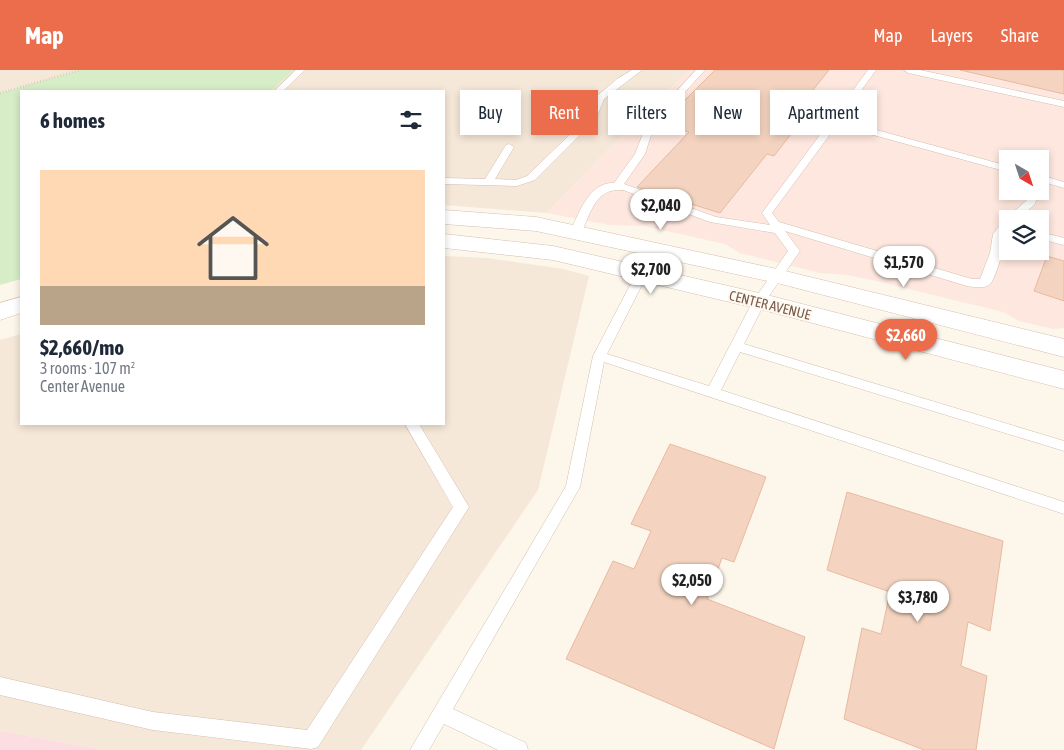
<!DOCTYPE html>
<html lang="en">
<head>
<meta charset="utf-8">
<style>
  :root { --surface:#fff; --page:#f6f6f7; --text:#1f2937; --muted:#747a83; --accent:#eb6d4b }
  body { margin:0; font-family:"Asap Condensed",sans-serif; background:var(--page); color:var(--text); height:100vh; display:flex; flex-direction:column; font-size:19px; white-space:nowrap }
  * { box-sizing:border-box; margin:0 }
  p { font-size:16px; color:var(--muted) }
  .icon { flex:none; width:28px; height:28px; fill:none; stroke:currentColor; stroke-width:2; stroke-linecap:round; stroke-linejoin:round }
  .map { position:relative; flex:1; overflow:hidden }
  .sheet { position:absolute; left:20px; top:20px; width:425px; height:335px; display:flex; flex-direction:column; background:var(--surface); border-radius:0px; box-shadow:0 2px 8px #0003 }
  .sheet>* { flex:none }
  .top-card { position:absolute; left:460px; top:20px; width:475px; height:45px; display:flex; gap:10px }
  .needle { width:32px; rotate:141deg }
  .controls { position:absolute; left:999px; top:80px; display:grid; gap:10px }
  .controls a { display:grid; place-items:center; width:50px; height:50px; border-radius:0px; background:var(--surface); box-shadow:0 2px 8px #0003; font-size:25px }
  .price { position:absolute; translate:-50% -42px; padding:0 11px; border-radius:18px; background:#fff; color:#222; font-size:16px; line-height:32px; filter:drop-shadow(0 1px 2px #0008) }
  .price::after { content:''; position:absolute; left:50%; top:30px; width:15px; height:11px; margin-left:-8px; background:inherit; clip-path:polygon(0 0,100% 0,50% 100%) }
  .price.selected { background:var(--accent); color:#fff }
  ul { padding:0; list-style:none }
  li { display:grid; align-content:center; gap:10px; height:265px; padding:0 20px }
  li span { display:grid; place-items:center; height:155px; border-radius:0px; color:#555 }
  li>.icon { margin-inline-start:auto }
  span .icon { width:90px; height:90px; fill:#fffc; stroke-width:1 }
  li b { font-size:21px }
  h2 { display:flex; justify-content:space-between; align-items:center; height:60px; padding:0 20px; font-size:21px }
  .chip { padding:0 18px; border-radius:0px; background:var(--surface); box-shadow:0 2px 8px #0003; font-size:18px; line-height:45px }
  .chip.selected { background:var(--accent); color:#fff }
  header { display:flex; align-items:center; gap:30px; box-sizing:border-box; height:70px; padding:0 25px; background:var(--accent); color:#fff }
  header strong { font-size:24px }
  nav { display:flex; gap:28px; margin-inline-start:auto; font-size:18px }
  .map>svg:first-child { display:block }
  .residential { fill:#f6e8d8 }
  .commercial { fill:#fee7de; fill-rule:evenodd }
  .medical { fill:#fcdde1 }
  .green { fill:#d7edc7 }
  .building { fill:#f4d4c0; stroke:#e8baa0 }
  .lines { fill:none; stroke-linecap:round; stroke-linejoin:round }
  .lane-casing { stroke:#d3bfb1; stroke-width:1 }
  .secondary-casing { stroke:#d7bfae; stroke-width:1 }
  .path { stroke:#dab7a2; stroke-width:2.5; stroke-dasharray:0.5 2.5; stroke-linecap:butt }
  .lane { fill:#fff; fill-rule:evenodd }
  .secondary { fill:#fff; fill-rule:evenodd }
  .labels { text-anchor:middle; stroke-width:4; stroke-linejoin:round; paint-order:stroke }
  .street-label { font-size:14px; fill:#7a5b4b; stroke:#fffaf1 }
</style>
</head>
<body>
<header>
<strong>Map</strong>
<nav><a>Map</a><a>Layers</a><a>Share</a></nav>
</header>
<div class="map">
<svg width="1064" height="680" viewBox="0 0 1064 680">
  <rect width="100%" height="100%" fill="#fdf6ea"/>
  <!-- residential -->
  <g class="residential">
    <polygon points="0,0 79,0 0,23"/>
    <polygon points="294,0 690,0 644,42 547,143 444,135 444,21 271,21"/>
    <polygon points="444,186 487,188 563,199 589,206 538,420 361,680 104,680 0,661 0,270 21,264 21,354 444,354"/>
  </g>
  <!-- commercial -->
  <path class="commercial" d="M690,0H1064V258L1053,259L1019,251L1003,242L872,210L847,205L820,203L740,183L725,174L644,156L610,155L547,143L644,42ZM1008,89H1040V121H1008ZM1008,149H1040V181H1008Z"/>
  <!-- medical -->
  <polygon class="medical" points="0,661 104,680 0,680"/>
  <!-- green -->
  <polygon class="green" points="79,0 294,0 271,21 21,21 21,209 0,215 0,23"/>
  <!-- building -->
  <g class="building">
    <polygon points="715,0 829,0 812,21 822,24 774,86 767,84 720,143 637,117 689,62 661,54"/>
    <polygon points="960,0 1064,0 1064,24"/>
    <polygon points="1047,186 1064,191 1064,231 1034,221"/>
    <polygon points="670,374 766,407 734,492 722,488 707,529 805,567 774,679 566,589 613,491 634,499 651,461 631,454"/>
    <polygon points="847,422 1003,471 990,561 968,552 961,596 987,606 976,680 924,680 844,649 862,558 881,564 890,522 827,500"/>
  </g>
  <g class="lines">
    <!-- lane casing -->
    <g class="lane-casing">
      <g id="lane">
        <polygon points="296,0 305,0 283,21 274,21"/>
        <polygon points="632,0 642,0 604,29 596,49 535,110 517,116 444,114 444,108 485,109 506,75 509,74 514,77 495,109 516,110 527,106 589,46 597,26 617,9"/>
        <path d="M696,0H705L654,56L645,84L624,114L716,147L770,155L762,143L868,0H876L840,50L1008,96V102L837,55L772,143L779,152L972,209H980L990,183L993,164L1004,150L1026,131L1031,121H1040V119L1041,121L1034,135L1018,149H1008C1008,160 998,206 990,214C986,219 972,217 967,216L785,161L800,181L765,232L744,274L1064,371V381L740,282L721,320L1064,432V444L604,292L580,417L453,639L526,673L528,680H498L444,654L429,680H410L566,416L593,286L638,200H646L648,203L607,284L709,316L753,231L788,181L775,163L710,152L623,120C593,118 592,144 580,164H572L570,162C579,143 589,112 614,113L635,84L647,53Z"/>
        <polygon points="904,0 920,0 1064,31 1064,37 908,3"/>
        <polygon points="1040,105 1064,112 1064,118 1040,111"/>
        <polygon points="1040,162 1064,168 1064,175 1040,169"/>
        <polygon points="405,354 419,354 469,437 318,677 311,679 153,660 0,625 0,607 153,642 307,660 453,437"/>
      </g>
    </g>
    <!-- secondary casing -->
    <g class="secondary-casing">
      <g id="secondary">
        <polygon points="444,140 536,147 777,199 1064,269 1064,287 777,213 536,161 444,154"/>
        <polygon points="444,164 553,176 759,223 1064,301 1064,319 759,239 553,190 444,178"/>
        <polygon points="21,227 21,243 0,250 0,233"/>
      </g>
    </g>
    <!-- path -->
    <polyline class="path" points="0,23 79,0"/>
    <!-- lane -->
    <use href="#lane" class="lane"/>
    <!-- secondary -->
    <use href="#secondary" class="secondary"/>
  </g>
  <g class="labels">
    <!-- street labels -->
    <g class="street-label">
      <text transform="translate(770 235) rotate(14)" y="5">CENTER AVENUE</text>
    </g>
  </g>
</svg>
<div class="controls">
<a><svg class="needle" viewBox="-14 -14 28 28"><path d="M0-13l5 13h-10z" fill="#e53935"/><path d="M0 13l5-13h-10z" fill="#747a83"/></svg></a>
<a><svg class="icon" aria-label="layers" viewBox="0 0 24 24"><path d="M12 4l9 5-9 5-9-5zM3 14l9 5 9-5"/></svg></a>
</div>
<b class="price" style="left:661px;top:161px">$2,040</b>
<b class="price" style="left:904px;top:218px">$1,570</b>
<b class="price" style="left:651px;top:225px">$2,700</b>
<b class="price selected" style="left:906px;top:291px">$2,660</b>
<b class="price" style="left:692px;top:536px">$2,050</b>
<b class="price" style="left:918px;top:553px">$3,780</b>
<div class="top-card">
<a class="chip">Buy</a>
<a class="chip selected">Rent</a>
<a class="chip">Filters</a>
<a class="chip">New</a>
<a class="chip">Apartment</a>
</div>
<section class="sheet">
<h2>6 homes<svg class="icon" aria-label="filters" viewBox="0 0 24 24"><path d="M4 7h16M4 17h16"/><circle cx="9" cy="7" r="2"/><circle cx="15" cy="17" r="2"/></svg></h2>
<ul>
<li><span style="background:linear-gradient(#ffd9b3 75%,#b9a48a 0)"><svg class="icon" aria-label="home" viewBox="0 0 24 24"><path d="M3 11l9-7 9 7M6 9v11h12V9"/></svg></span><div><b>$2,660/mo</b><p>3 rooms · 107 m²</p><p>Center Avenue</p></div></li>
</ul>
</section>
</div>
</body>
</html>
